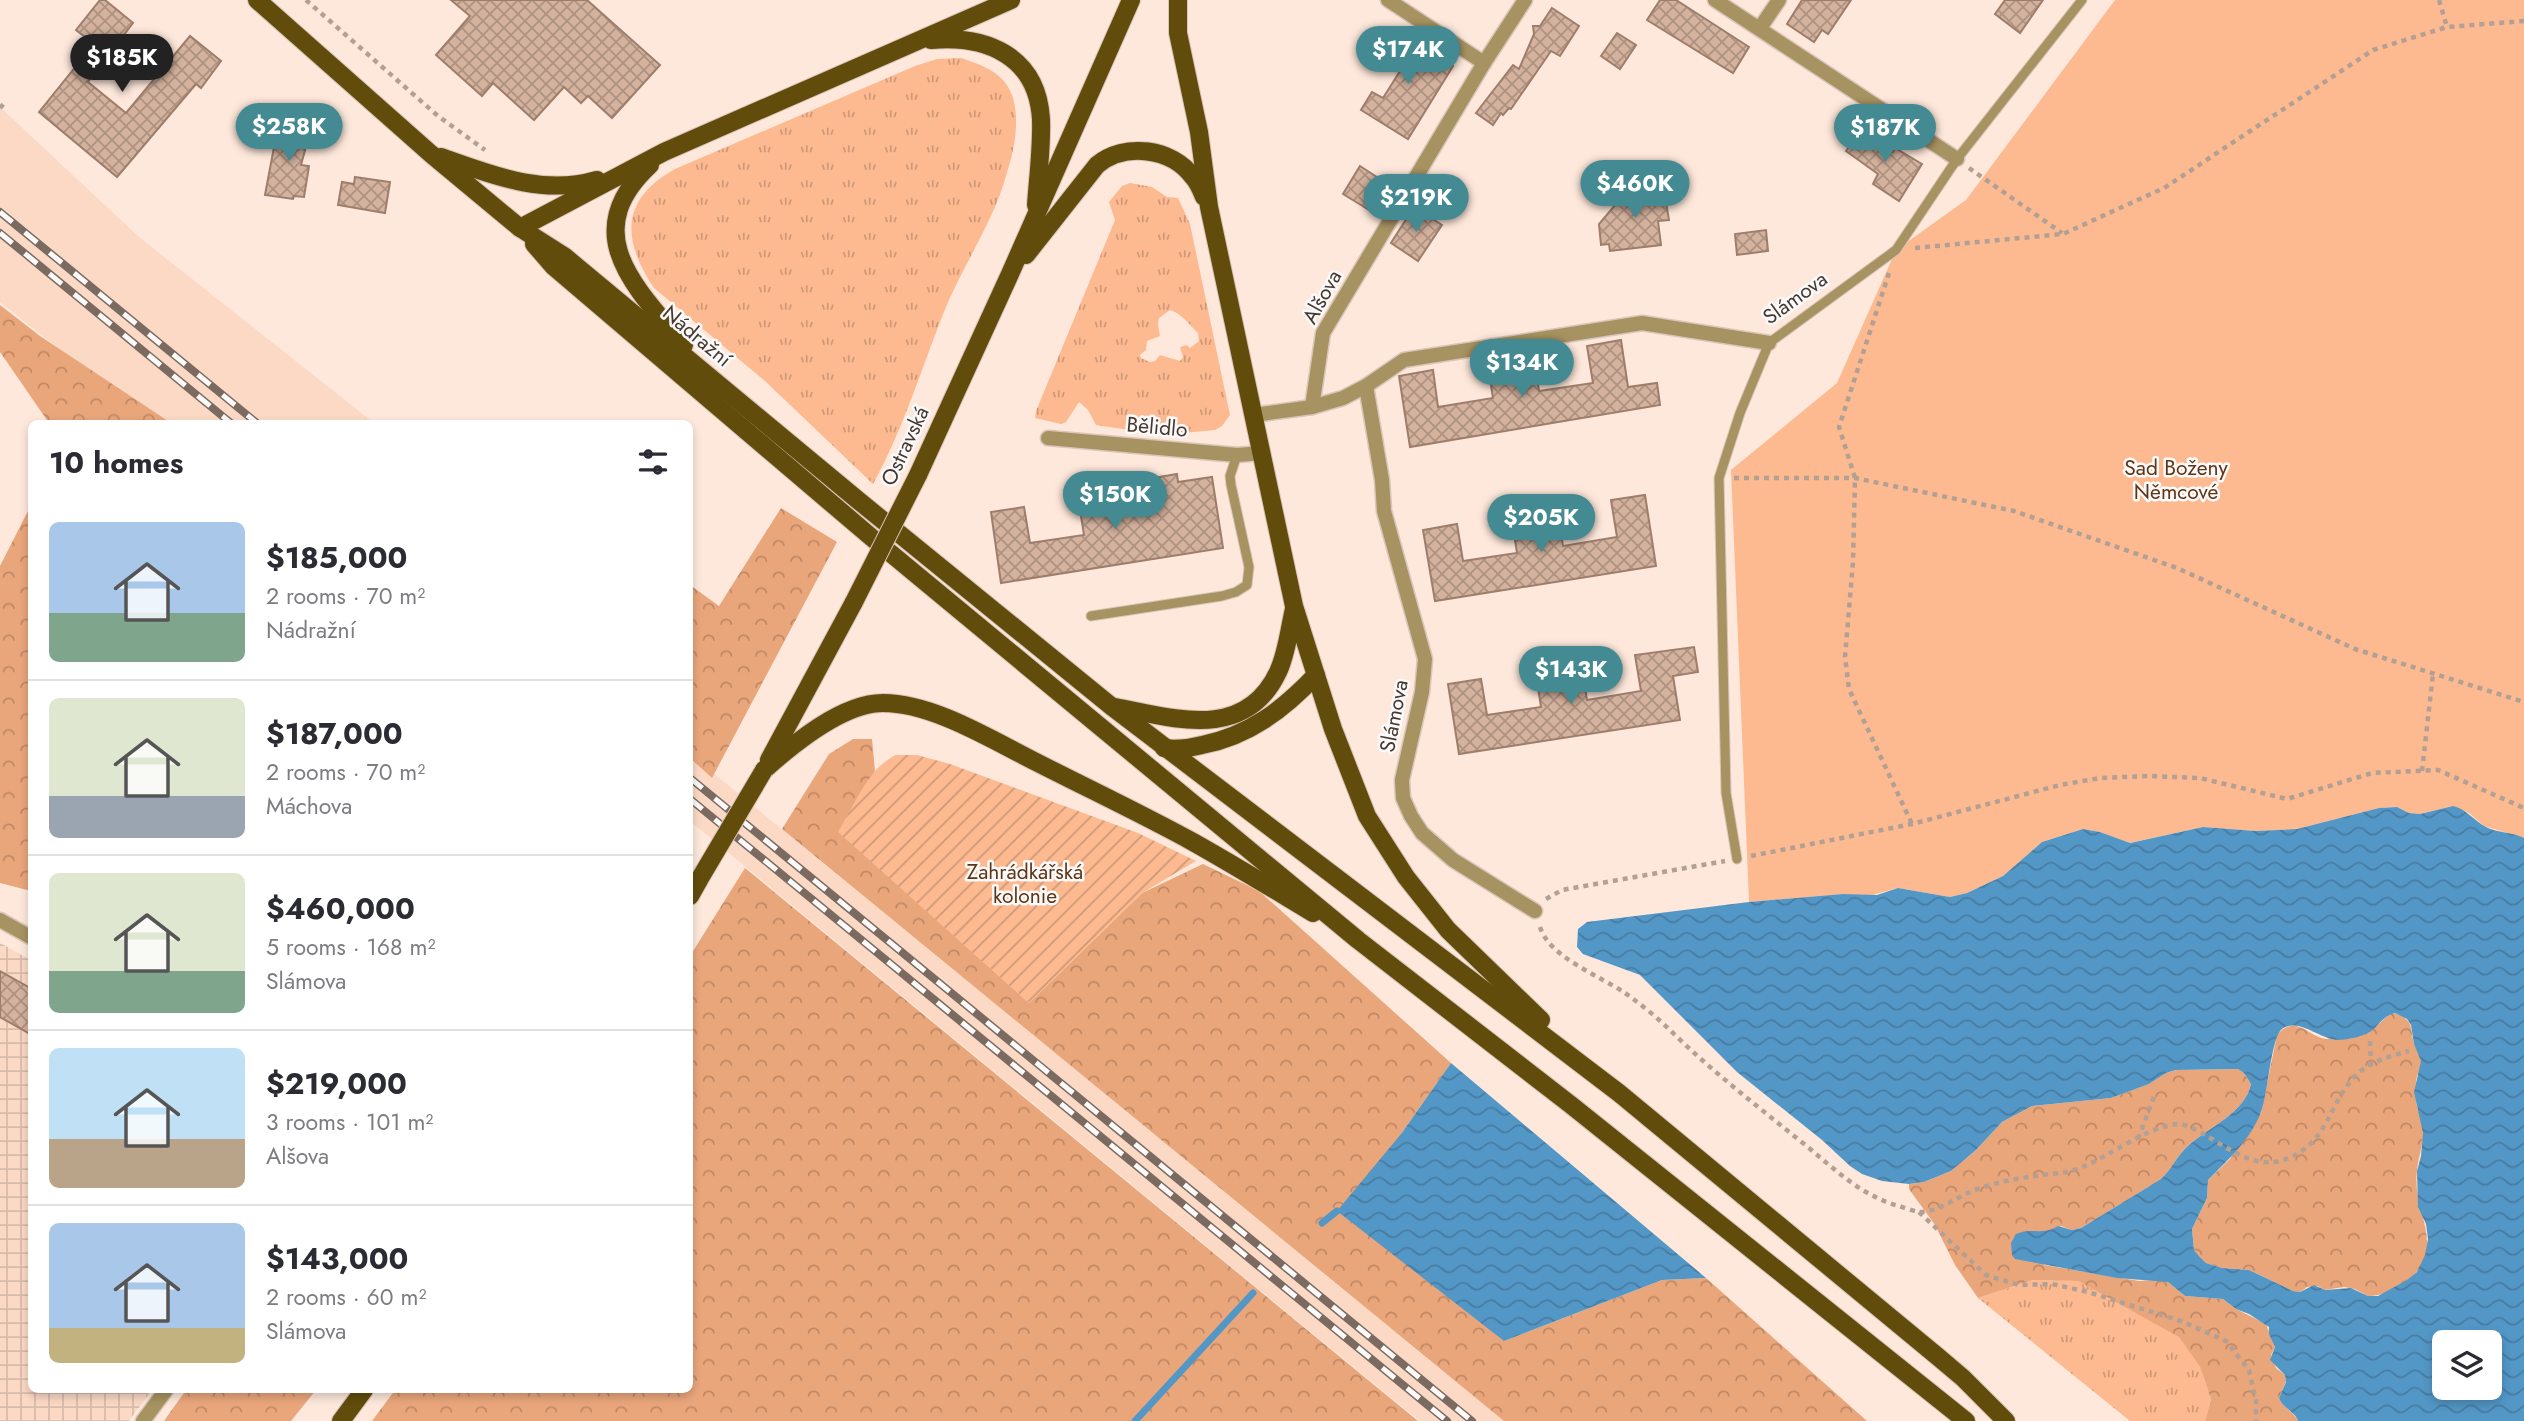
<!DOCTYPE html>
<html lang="en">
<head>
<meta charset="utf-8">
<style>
  :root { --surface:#fff; --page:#f2f2f3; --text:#2b2b33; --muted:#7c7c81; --line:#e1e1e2; --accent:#438a92 }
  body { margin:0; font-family:Jost,sans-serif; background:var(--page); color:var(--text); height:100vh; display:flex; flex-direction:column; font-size:26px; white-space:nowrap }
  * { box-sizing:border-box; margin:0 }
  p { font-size:23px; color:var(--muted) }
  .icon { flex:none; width:38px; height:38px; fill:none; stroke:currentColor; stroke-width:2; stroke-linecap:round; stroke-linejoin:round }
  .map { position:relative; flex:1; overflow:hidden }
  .panel { position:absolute; left:28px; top:420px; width:665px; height:973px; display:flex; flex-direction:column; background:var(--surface); border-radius:10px; box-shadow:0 4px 10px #0003 }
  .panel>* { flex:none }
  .buttons { position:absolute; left:2432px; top:1330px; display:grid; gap:14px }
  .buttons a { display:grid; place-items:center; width:70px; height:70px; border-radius:10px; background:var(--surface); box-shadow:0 4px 10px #0003; font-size:35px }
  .price { position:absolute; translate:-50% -60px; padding:0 16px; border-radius:24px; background:var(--accent); color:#fff; font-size:23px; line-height:46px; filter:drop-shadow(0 2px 4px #0008) }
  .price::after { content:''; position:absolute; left:50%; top:42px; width:21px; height:16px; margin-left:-10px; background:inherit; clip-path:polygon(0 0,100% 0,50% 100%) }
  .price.current { background:#222; color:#fff }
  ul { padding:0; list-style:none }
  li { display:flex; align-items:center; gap:21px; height:175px; padding:0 21px }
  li+li { border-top:2px solid var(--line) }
  li span { display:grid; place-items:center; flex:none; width:196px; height:140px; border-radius:10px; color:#555 }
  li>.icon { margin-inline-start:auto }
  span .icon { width:84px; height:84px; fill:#fffc; stroke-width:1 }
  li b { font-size:30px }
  h2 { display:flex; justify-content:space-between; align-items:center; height:84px; padding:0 21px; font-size:30px }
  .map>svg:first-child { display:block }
  .industrial { fill:url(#industrial-grid) }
  .built { fill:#fbd9c5 }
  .grass { fill:url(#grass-tufts); fill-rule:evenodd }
  .forest { fill:url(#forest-crowns) }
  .park { fill:#fdba90 }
  .garden { fill:url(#garden-furrows) }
  .water { fill:url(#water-waves); fill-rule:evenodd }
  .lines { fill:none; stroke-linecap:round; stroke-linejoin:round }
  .stream { stroke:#5397c7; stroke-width:7 }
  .building { fill:url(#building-cross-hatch); stroke:#9e7e6b; stroke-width:2 }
  .lane-casing { stroke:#d9c5b9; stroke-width:11 }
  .street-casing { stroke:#d9c5b9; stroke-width:17 }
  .primary-casing { stroke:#d9c5b9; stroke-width:20 }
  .path { stroke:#b2a095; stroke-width:4.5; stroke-dasharray:5 5; stroke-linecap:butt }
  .lane { stroke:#a79361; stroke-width:9 }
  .street { stroke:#a79361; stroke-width:14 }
  .primary { stroke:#614c0c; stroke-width:18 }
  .rail-casing { stroke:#7a6a60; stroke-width:8 }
  .rail { stroke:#fafafa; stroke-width:5; stroke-dasharray:16; stroke-linecap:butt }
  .primary-bridge-casing { stroke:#d9c5b9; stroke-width:20; stroke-linecap:butt }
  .primary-bridge { stroke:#614c0c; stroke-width:18 }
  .labels { text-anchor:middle; stroke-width:5; stroke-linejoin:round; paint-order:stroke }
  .street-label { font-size:21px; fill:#463830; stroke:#fafafa }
  .park-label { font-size:21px; fill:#603414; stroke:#fafafa }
</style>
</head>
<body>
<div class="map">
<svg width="2524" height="1421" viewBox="0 0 2524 1421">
  <defs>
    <pattern id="industrial-grid" width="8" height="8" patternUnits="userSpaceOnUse" patternTransform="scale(1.75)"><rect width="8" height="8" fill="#fbd9c5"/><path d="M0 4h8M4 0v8" fill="none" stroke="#d8bbaa"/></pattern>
    <pattern id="grass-tufts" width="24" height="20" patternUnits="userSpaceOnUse" patternTransform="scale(1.75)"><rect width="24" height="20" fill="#fdba90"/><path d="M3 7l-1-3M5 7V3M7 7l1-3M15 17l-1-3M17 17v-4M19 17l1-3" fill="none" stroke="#cf9876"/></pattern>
    <pattern id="forest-crowns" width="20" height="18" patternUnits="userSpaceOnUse" patternTransform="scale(1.75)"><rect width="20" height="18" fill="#eaa67b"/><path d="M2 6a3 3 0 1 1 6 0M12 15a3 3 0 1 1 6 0" fill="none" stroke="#bf8865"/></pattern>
    <pattern id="garden-furrows" width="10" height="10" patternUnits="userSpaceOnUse" patternTransform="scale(1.75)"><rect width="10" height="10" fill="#fdba90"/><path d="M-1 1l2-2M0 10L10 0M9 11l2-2" fill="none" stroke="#cf9876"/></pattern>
    <pattern id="water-waves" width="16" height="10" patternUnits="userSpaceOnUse" patternTransform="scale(1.75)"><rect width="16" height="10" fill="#5397c7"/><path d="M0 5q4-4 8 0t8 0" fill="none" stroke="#477ca2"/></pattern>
    <pattern id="building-cross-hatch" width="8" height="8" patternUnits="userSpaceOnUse" patternTransform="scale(1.75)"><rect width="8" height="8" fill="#d4b29e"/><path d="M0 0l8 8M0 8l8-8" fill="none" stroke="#ae9281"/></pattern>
  </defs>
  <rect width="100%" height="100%" fill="#fee8db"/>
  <!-- industrial -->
  <polygon class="industrial" points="0,943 31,960 32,1390 152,1390 129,1421 0,1421"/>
  <!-- built -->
  <g class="built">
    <polygon points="0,107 139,237 374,423 166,423 97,379 0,302"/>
    <polygon points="690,754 1014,1019 1504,1421 1420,1421 1311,1332 690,821"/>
  </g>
  <!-- grass -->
  <g class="grass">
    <path d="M961,58C982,65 1006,73 1013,98C1020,124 1014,151 1006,176C994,220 964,264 946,307C922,366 904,428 873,484L765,381L654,288C621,239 621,199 675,169L915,66L937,59Z"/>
    <path d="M1130,183L1152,187L1167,197L1178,198L1190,224L1230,415L1222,426L1215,430L1162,435L1096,425L1088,410L1079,402L1066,422L1061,424L1035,418L1036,411L1115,220L1109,202L1122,186ZM1170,310C1183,314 1188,324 1198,333L1199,341L1190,348L1187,345L1180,347L1183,357L1180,361L1160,355L1155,361L1150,362L1141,358L1140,355L1146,350L1147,341L1160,336L1158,325L1159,318Z"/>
    <polygon points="2033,1280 2078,1281 2179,1336 2200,1367 2211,1399 2205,1421 2130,1421 1978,1298"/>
  </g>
  <!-- forest -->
  <g class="forest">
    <polygon points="0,305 40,336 171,423 49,423 0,352"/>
    <polygon points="31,505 31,891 0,883 0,566"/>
    <polygon points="781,508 837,542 712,778 690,758 690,585 719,606"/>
    <polygon points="853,739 872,739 875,771 839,832 1029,1003 1142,893 1203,864 1259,891 1451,1063 1401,1134 1504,1341 1662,1280 1706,1278 1867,1421 1504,1421 782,829 829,754"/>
    <polygon points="745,868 1418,1421 372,1421 395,1390 690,1390 690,956"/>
    <path d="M2394,1013C2416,1020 2409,1030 2415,1046C2417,1051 2421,1055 2421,1061C2421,1067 2419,1071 2417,1076C2415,1083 2416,1091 2416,1098C2416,1109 2422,1118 2423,1129C2424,1144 2418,1157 2417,1171C2411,1212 2452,1253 2402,1284C2391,1291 2382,1296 2368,1296L2355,1289L2344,1287L2324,1290L2318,1286L2307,1287L2300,1292L2293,1291L2249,1270L2222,1268L2206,1263L2199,1256L2194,1250L2192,1229L2207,1198L2208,1180L2229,1160L2261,1113L2277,1035C2297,1011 2310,1041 2331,1039C2339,1038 2368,1034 2373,1029C2382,1023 2384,1016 2394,1013Z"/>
    <path d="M2238,1069L2244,1073L2251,1084C2245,1113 2209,1127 2189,1145C2177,1155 2172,1169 2161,1179L2081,1228L2072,1230L2061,1226L2047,1232L2028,1231L2016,1234L2044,1265L2139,1281L2157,1280L2168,1282L2185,1296L2223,1299L2236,1309L2266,1324L2275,1347L2271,1355L2276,1368L2285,1375L2286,1381L2279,1398C2283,1409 2294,1411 2298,1421H2205L2211,1399L2200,1367L2179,1337L2078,1281L2033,1280L1978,1298L1955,1265L1935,1225L1909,1189V1184L1924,1182L1951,1171L1976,1150L2002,1122L2032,1106L2111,1098L2149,1084L2166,1073L2177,1070Z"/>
    <polygon points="186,1390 316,1390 291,1421 164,1421"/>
  </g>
  <!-- park -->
  <polygon class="park" points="2115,0 2524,0 2524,838 2484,826 2469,813 2453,806 2420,814 2409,813 2397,807 2379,808 2297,829 2256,831 2203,827 2129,843 2100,832 2083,829 2042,842 2003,876 1967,893 1950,897 1898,888 1869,896 1843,894 1749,902 1731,470 1837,383 1896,250 1966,200"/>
  <!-- garden -->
  <path class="garden" d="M896,755H917L950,764L1138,833L1196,861L1142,893L1029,1003L838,832C854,806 868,768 896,755Z"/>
  <!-- water -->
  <g class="water">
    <path d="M2453,806C2467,809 2474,821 2486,827C2498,833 2512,832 2524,838V1421H2298C2295,1411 2283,1409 2279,1398L2286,1382L2285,1375L2270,1360L2275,1347L2269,1334V1327L2249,1314L2236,1309L2223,1299L2185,1296L2168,1282L2117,1278L2015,1259L2012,1255L2011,1243L2016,1234C2032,1227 2042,1236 2058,1226L2072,1230L2081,1228L2161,1179C2172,1169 2177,1155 2189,1145C2209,1127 2245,1113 2251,1084L2244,1073L2238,1069L2176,1070L2166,1073L2149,1084L2111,1098L2032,1106L2002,1122L1976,1150L1951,1171L1924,1182L1909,1184L1882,1181L1862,1174L1850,1166L1822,1140L1737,1072L1640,975L1583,954L1577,947L1578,929L1587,922L1749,902L1843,894L1877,895L1898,888L1950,897L1967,893L2003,876L2042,842L2083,829L2100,832L2130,843L2203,827L2256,831L2297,829L2379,808L2397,807L2409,813L2420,814ZM2395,1013L2407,1019L2411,1025L2414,1044L2421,1061L2414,1092L2423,1133L2421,1156L2417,1171L2418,1207L2426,1224L2428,1239L2425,1255L2417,1272L2407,1280L2378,1296H2368L2351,1288L2325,1290L2314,1285L2300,1292L2293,1291L2249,1270L2222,1268L2206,1263L2199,1256L2194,1250L2192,1229L2207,1198L2208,1180C2228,1160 2251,1139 2261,1112C2268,1094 2271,1037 2282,1029C2298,1017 2321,1040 2338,1040C2348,1040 2366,1036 2374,1029C2381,1022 2384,1016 2395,1013ZM2445,1342H2490V1388H2445Z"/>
    <polygon points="1451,1063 1706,1278 1662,1280 1504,1341 1337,1211 1401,1134"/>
  </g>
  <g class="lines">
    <!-- stream -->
    <g class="stream">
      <polyline points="1322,1223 1337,1211"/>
      <polyline points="1135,1421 1253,1293"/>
    </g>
  </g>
  <!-- building -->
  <g class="building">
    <polygon points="100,0 105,0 133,23 88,82 126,113 190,36 221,61 201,88 196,84 117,177 39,112 94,44 76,30"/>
    <polygon points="451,0 587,0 660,65 612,118 588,96 581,103 564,87 534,120 493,83 482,96 436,55 470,16"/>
    <polygon points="1660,0 1676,0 1749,47 1733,73 1647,20"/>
    <polygon points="1802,0 1851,0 1828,34 1822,30 1814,42 1787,24"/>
    <polygon points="2005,0 2043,0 2020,33 1995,14"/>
    <polygon points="1552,8 1579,26 1560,56 1551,51 1511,109 1509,108 1503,115 1501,113 1493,125 1476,113 1513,65 1519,69 1534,34 1533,26 1540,26"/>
    <polygon points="1387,27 1453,66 1408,139 1361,110 1372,92 1383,98 1407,60 1378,42"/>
    <polygon points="1617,33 1636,45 1620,69 1601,56"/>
    <polygon points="287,119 311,128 301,165 309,166 304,197 294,196 293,199 265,195 274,147 280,131 284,132"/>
    <polygon points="1862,129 1893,152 1895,148 1922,164 1899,201 1873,184 1878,174 1846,151"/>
    <polygon points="1360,166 1386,183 1369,210 1343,194"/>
    <polygon points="355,177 390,182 385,213 338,205 342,182 354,184"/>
    <polygon points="1658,186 1659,197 1665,196 1669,220 1658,221 1661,245 1610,251 1609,244 1601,245 1599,224 1627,191"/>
    <polygon points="1414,207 1442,225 1418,261 1391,243"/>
    <polygon points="1766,230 1768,251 1737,255 1735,234"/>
    <polygon points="1621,340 1628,387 1657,383 1660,405 1410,447 1399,376 1433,370 1438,407 1493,398 1488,366 1524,359 1534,359 1539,391 1593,383 1587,346"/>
    <polygon points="1177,474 1178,482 1212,477 1223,548 1001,583 991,512 1024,507 1030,543 1084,535 1079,503 1149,491 1147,479"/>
    <polygon points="1645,495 1656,566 1435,601 1423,530 1457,524 1463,561 1517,553 1512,520 1522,518 1558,513 1563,546 1617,537 1611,500"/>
    <polygon points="1694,647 1698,672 1673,676 1680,720 1459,754 1448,684 1481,679 1487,715 1541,707 1536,674 1572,668 1582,667 1587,700 1641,691 1635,655"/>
    <polygon points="0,971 32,989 32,1035 0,1017"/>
  </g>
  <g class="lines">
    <!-- lane casing -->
    <g class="lane-casing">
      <g id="lane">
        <polyline points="1091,616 1222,596 1236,592 1247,585 1249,567 1231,485 1230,476 1237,455"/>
        <polyline points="1737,859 1726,793 1719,478 1740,413 1769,343 1896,250 1957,159 2082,0"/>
      </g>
    </g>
    <!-- street casing -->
    <g class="street-casing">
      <g id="street">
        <polyline points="1388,0 1484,63"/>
        <polyline points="1715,0 1957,159"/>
        <polyline points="1760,28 1779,0"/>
        <polyline points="1366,386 1382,480 1384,511 1425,659 1422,692 1402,780 1403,798 1411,816 1422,833 1453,860 1535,911"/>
        <polyline points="1312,407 1323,333 1484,63 1525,0"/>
        <polyline points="1254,415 1312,407 1343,398 1366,386 1404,360 1642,323 1769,343"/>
        <polyline points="1048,438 1237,455 1262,453"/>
        <polyline points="0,920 32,938"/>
        <polyline points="143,1421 166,1390"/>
      </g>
    </g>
    <!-- primary casing -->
    <g class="primary-casing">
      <g id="primary">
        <polyline points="257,0 431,154 520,228 564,256 859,501 1111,706 1619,1093 1937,1356 1963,1378 2006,1421"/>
        <polyline points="1178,0 1178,33 1199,132 1209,207 1294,606 1333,729 1367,816 1406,877 1448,930 1541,1020"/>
        <path d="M931,40C987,35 1037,56 1041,119C1042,147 1038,177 1036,205"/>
        <path d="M441,157C492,175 543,196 597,180"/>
        <path d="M650,165C577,233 635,287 684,345"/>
        <polyline points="520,228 664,152 1011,0"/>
        <polyline points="534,244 554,267 871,537 1358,940 1571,1105 1966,1421"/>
        <path d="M1026,255L1097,165C1125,142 1172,148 1193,177C1198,182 1201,190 1204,197"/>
        <polyline points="918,475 1010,274 1131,0"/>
        <path d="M1115,707C1173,718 1245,742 1278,672C1287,653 1289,630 1294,609"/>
        <path d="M1164,748C1176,750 1190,748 1202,745C1249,736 1284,709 1316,675"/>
        <polyline points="769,760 854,602"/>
        <path d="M764,770C793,744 842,703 883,703C933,703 992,740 1036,762C1089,789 1142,814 1193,842C1234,865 1273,889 1313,913"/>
        <polyline points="690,896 699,880"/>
        <polyline points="341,1421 364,1390"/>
      </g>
    </g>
    <!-- path -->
    <g class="path">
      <polyline points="306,0 438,116 485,150"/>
      <polyline points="2439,0 2447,27"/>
      <polyline points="0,108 6,101"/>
      <polyline points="1969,168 2062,233"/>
      <polyline points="1915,248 2063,234 2164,188 2373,50 2447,27 2524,21"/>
      <polyline points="1889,273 1839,427 1855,478 1853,562 1845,657 1849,689 1912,824"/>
      <polyline points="1734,478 1855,478 2014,511 2177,568 2355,649 2524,702"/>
      <polyline points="2422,771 2433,674"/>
      <polyline points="1751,856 1912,824 2060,785 2100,778 2150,776 2200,778 2287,799 2372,773 2438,770 2524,808"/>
      <polyline points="1546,899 1562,890 1725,861"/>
      <path d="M1540,927C1549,957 1600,976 1625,993C1642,1005 1659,1019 1674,1034C1713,1072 1756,1105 1799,1140C1831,1165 1858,1195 1899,1206C1905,1208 1913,1211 1919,1212C1937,1212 1953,1200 1968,1193C1988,1184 2013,1179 2035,1176C2047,1174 2059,1174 2071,1171C2105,1161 2144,1127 2177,1124C2186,1124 2194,1129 2202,1133C2228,1148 2257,1172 2289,1158C2326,1142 2327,1111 2350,1082C2364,1063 2387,1057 2409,1051"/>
      <polyline points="2370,1041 2371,1064"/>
      <polyline points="2138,1139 2155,1094"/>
      <polyline points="1919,1212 1986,1275 2019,1285 2052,1284 2088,1292 2181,1321 2226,1341 2249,1370 2256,1401 2256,1421"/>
    </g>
    <!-- lane -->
    <use href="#lane" class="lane"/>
    <!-- street -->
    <use href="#street" class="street"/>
    <!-- primary -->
    <use href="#primary" class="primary"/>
    <!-- rail casing -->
    <g class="rail-casing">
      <g id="rail">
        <polyline points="0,212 258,424"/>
        <polyline points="0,233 232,424"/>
        <polyline points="690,778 1472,1421"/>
        <polyline points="690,799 1447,1421"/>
      </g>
    </g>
    <!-- rail -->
    <use href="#rail" class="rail"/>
    <!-- primary-bridge casing -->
    <g class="primary-bridge-casing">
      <g id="primary-bridge">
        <polyline points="854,602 918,475"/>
        <polyline points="699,880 764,770"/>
      </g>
    </g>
    <!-- primary-bridge -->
    <use href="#primary-bridge" class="primary-bridge"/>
  </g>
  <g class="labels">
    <!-- street labels -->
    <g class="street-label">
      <text transform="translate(1322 297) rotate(-61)" y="7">Alšova</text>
      <text transform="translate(1795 298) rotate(-36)" y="7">Slámova</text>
      <text transform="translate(697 336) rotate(40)" y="7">Nádražní</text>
      <text transform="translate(1157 427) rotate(5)" y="7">Bělidlo</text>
      <text transform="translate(905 446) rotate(-65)" y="7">Ostravská</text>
      <text transform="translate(1394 716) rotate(-79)" y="7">Slámova</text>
    </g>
    <!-- park labels -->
    <g class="park-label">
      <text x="2176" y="475">Sad Boženy<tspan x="2176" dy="24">Němcové</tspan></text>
      <text x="1025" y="879">Zahrádkářská<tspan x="1025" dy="24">kolonie</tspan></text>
    </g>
  </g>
</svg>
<div class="buttons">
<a><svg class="icon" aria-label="layers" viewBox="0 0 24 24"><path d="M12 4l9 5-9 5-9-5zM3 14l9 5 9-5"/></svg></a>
</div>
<b class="price" style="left:1408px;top:86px">$174K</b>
<b class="price current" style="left:122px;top:94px">$185K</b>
<b class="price" style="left:289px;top:163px">$258K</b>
<b class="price" style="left:1885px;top:164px">$187K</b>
<b class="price" style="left:1635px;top:220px">$460K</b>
<b class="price" style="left:1416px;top:234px">$219K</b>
<b class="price" style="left:1522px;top:399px">$134K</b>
<b class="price" style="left:1115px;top:531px">$150K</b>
<b class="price" style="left:1541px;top:554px">$205K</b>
<b class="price" style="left:1571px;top:706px">$143K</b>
<section class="panel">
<h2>10 homes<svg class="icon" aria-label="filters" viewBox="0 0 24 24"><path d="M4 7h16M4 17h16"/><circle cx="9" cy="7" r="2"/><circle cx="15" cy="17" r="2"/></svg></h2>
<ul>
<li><span style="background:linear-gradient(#a9c7e8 65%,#7fa58c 0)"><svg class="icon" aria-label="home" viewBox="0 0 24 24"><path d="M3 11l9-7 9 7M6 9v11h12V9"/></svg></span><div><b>$185,000</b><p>2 rooms · 70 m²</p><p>Nádražní</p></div></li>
<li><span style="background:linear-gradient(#dfe7d0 70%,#9aa5b1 0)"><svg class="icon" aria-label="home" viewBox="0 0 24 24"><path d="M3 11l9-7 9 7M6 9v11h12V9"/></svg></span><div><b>$187,000</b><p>2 rooms · 70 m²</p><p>Máchova</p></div></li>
<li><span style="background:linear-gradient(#dfe7d0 70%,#7fa58c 0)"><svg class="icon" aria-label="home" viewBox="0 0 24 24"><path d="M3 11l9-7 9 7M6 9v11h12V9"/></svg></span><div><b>$460,000</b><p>5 rooms · 168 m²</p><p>Slámova</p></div></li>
<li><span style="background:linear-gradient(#bfe0f5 65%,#b9a48a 0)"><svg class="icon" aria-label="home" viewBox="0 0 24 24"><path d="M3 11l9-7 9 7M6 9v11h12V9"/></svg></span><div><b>$219,000</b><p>3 rooms · 101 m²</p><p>Alšova</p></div></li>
<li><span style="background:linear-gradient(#a9c7e8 75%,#c2b280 0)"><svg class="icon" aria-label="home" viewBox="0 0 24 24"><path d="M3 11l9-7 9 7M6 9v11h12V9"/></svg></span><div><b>$143,000</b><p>2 rooms · 60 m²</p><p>Slámova</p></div></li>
</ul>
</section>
</div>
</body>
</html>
